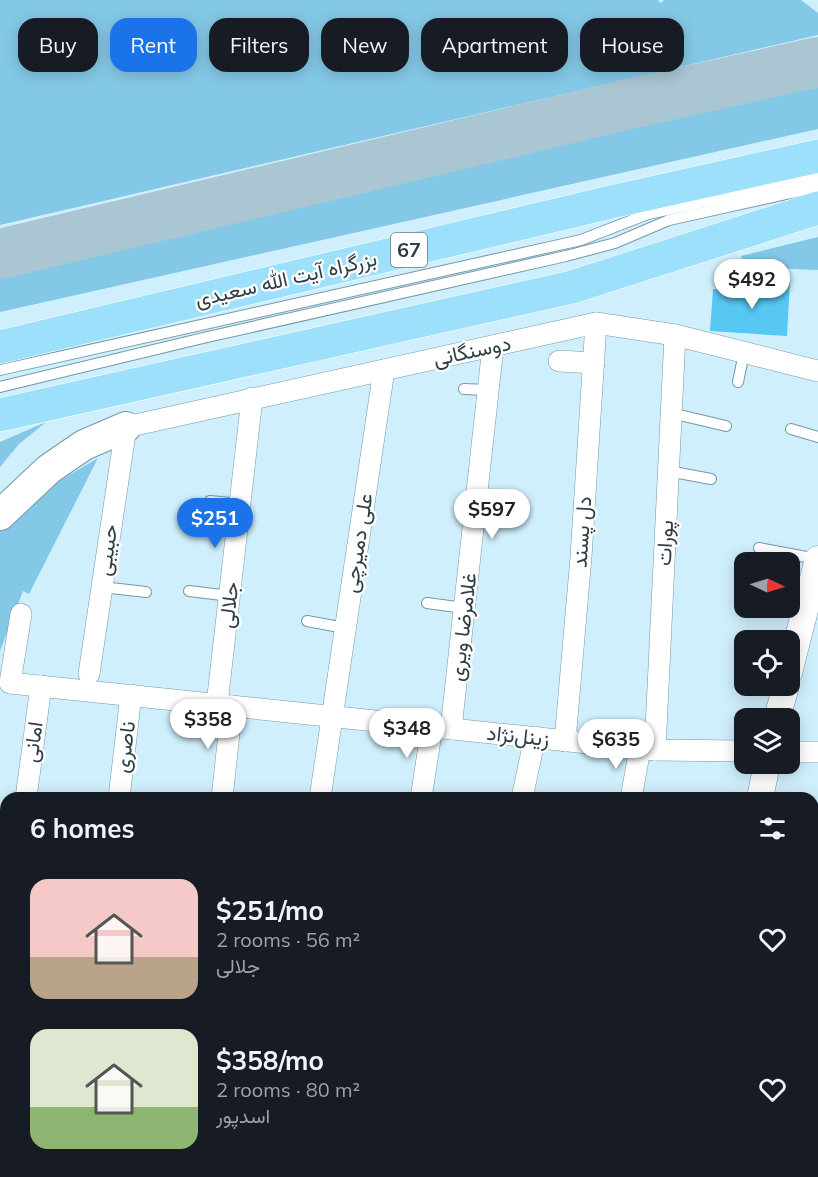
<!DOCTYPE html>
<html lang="en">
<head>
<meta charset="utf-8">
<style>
  :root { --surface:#171b24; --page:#242831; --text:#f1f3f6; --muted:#9ea1a6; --accent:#1a73e8 }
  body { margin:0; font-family:Mulish,Vazirmatn,sans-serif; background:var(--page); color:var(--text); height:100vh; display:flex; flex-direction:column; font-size:22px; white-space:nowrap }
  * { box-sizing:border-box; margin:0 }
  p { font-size:20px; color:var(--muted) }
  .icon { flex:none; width:33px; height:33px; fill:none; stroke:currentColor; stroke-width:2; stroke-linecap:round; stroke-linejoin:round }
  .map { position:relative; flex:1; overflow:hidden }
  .drawer { position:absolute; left:0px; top:792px; width:819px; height:386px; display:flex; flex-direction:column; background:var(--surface); border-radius:18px 18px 0 0; box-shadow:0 3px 15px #0003 }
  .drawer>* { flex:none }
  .banner { position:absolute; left:18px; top:18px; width:783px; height:54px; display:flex; gap:12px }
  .needle { width:39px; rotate:94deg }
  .tools { position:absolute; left:734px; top:552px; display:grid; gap:12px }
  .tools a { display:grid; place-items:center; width:66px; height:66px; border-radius:12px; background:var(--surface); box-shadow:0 3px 15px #0003; font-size:30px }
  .price { position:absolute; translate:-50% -51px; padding:0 14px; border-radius:21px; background:#fff; color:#222; font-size:20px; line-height:39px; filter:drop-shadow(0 2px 3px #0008) }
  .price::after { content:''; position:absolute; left:50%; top:36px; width:18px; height:14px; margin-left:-9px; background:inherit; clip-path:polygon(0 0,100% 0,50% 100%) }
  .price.active { background:var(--accent); color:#fff }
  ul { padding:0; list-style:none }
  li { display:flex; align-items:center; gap:18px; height:150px; padding:0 30px }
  li span { display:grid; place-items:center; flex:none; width:168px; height:120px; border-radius:18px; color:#555 }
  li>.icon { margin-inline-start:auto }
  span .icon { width:72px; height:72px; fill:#fffc; stroke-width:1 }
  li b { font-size:26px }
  h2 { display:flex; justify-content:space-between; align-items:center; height:72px; padding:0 30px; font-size:26px }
  .pill { padding:0 21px; border-radius:18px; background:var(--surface); box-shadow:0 3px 15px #0003; font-size:21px; line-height:54px }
  .pill.active { background:var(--accent); color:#fff }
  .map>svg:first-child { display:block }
  .green { fill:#84c8e7 }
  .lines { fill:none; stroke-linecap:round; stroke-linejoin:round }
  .taxiway { stroke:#aac6d2; stroke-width:50 }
  .building { fill:#57c7f4 }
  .service-casing { stroke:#7498a9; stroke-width:12 }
  .minor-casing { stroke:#7498a9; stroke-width:22 }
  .tertiary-casing { stroke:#7498a9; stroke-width:27 }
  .secondary-casing { stroke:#7498a9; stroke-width:32 }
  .trunk-casing { stroke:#fff; stroke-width:34 }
  .service { stroke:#fff; stroke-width:10 }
  .minor { stroke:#fff; stroke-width:21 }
  .tertiary { stroke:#fff; stroke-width:26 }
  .secondary { stroke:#fff; stroke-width:30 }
  .trunk { stroke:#9ce0fc; stroke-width:33 }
  .labels { text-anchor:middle; stroke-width:4.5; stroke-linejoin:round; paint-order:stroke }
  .shield { fill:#fff; stroke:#6d797e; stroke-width:1.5 }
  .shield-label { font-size:20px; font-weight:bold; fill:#2f3f46 }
  .street-label { font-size:21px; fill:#2f3f46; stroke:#fff }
</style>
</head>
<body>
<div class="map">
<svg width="818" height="1177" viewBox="0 0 818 1177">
  <rect width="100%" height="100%" fill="#d0effd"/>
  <!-- green -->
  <g class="green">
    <polygon points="0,0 658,0 661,3 664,0 801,0 818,13 818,35 0,225"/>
    <polygon points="818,81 818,129 0,312 0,262 258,203"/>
    <polygon points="818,237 818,270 745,267 741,256"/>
    <polygon points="46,422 19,444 0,467 0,442"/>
    <polygon points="98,458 29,594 23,591 0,651 0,531 44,490"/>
    <polygon points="183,1172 265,1172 250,1177 185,1177"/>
    <polygon points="332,1172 420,1172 417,1177 347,1177"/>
  </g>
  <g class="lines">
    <!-- taxiway -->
    <polyline class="taxiway" points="0,254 634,103 818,62"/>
  </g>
  <!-- building -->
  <polygon class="building" points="753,280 790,282 787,336 710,331 713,289 752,292"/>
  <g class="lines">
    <!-- service casing -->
    <g class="service-casing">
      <g id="service">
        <polyline points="0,370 581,240 648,214 818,178"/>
        <polyline points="738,382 744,353"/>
        <polyline points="0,387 203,338 566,256 615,243 669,220 818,187"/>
        <polyline points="464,389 488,390"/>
        <polyline points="671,413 726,426"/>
        <polyline points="791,429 818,437"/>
        <polyline points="668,471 711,479"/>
        <polyline points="210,501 240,504"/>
        <polyline points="759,548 817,559"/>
        <polyline points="789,586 810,590"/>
        <polyline points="102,587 146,592"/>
        <polyline points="189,591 230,596"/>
        <polyline points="427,603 464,608"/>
        <polyline points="307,621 345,628"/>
        <polyline points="0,1007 6,1020"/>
        <polyline points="16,1177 16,1172"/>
      </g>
    </g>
    <!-- minor casing -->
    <g class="minor-casing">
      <g id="minor">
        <polyline points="559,361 594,363"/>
        <polyline points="21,614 10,683 655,750 744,751"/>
        <polyline points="89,674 126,427 596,323 675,335 818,371"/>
        <polyline points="217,704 252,398"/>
        <polyline points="451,729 493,346"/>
        <polyline points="565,741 581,557 596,323"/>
        <polyline points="655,750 675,335"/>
        <polyline points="789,752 818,752"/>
        <polyline points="26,798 41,686"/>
        <polyline points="119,798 131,695"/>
        <polyline points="222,798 232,706"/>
        <polyline points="320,798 384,370"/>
        <polyline points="421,798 432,727"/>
        <polyline points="522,798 535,737"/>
        <polyline points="631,798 640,749"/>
        <polyline points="813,985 818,986"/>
        <polyline points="813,1171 818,1171"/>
        <polyline points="533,1172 533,1177"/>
        <polyline points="474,1177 476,1172"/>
      </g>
    </g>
    <!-- tertiary casing -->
    <g class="tertiary-casing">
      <g id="tertiary">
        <polyline points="789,673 818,559"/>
        <polyline points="777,718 786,686"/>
        <polyline points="760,798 767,764"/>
        <polyline points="676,1177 677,1172"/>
      </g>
    </g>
    <!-- secondary casing -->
    <g class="secondary-casing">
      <g id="secondary">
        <polyline points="0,515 49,469 84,445 126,427"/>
        <polyline points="0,829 6,834"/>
        <polyline points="0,871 6,876"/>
        <polyline points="171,1172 173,1177"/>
        <polyline points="435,1177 437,1172"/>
      </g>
    </g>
    <!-- trunk casing -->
    <g class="trunk-casing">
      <g id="trunk">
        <polyline points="0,347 611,202 818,156"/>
        <polyline points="0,415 572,287 818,208"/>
      </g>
    </g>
    <!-- service -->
    <use href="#service" class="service"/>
    <!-- minor -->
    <use href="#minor" class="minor"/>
    <!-- tertiary -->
    <use href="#tertiary" class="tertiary"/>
    <!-- secondary -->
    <use href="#secondary" class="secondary"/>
    <!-- trunk -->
    <use href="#trunk" class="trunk"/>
  </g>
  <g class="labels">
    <!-- shield labels -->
    <rect class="shield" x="391" y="233" width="36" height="34" rx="4.5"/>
    <g class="shield-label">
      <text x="409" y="257">67</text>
    </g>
    <!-- street labels -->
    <g class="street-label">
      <text transform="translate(286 279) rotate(-13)" y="7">بزرگراه آیت الله سعیدی</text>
      <text transform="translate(472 351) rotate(-12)" y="7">دوسنگانی</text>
      <text transform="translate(582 532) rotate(-86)" y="7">دل پسند</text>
      <text transform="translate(358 543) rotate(-81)" y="7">علی دمیرچی</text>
      <text transform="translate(665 543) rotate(-87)" y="7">پورات</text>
      <text transform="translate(107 550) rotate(-82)" y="7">حبیبی</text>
      <text transform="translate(229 605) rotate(-83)" y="7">جلالی</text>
      <text transform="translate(463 627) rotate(-83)" y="7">غلامرضا ویری</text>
      <text transform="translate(518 736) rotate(6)" y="7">زینل‌نژاد</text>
      <text transform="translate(33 742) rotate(-82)" y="7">امانی</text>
      <text transform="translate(125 747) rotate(-83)" y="7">ناصری</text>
    </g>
  </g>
</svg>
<div class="tools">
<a><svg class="needle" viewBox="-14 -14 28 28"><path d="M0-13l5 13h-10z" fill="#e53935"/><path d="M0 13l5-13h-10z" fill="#9ea1a6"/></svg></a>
<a><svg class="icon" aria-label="locate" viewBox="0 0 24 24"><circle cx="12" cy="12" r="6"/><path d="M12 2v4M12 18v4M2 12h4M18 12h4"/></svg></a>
<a><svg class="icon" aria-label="layers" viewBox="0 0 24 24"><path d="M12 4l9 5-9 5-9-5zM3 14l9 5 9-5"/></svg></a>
</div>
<b class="price" style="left:752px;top:310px">$492</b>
<b class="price" style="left:492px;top:540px">$597</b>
<b class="price active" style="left:215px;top:549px">$251</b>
<b class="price" style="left:208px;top:750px">$358</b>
<b class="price" style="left:407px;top:759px">$348</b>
<b class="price" style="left:616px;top:770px">$635</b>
<div class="banner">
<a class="pill">Buy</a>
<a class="pill active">Rent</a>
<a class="pill">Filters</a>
<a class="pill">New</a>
<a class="pill">Apartment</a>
<a class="pill">House</a>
</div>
<section class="drawer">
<h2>6 homes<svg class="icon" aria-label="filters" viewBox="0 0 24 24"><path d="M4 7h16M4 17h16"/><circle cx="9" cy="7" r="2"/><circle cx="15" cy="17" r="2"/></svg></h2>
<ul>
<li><span style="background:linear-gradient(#f6c9c9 65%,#b9a48a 0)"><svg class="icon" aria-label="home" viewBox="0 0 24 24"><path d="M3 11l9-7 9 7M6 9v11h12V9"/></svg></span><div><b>$251/mo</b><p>2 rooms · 56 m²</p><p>جلالی</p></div><svg class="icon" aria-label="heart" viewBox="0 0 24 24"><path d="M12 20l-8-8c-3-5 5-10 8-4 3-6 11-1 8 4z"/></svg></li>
<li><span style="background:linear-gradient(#dfe7d0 65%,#8fb573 0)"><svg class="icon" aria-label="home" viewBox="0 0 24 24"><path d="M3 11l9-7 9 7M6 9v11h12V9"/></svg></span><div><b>$358/mo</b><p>2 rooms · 80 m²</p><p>اسدپور</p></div><svg class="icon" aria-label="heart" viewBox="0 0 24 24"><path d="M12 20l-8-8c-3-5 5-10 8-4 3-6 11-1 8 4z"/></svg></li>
</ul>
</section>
</div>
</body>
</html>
